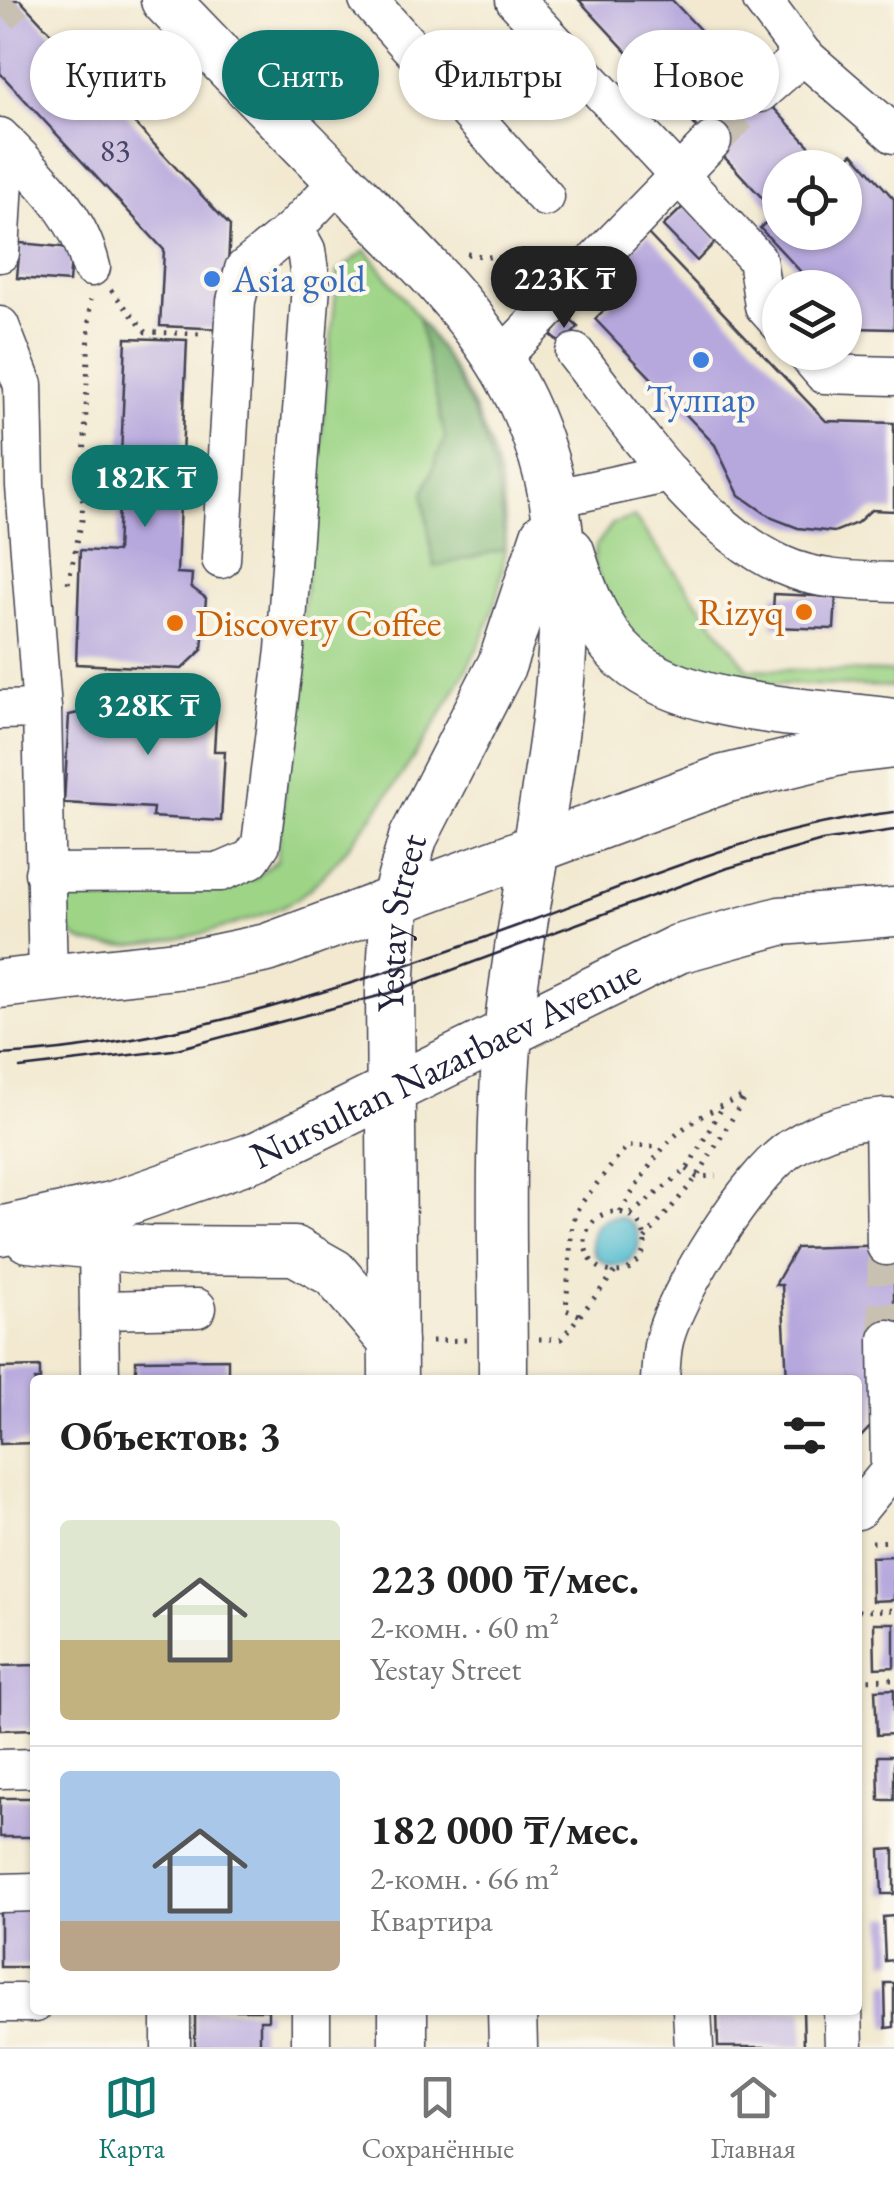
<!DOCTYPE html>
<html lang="ru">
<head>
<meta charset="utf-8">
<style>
  :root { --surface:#fff; --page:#f2f2f2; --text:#222; --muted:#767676; --line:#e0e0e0; --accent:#0f766e }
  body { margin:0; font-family:"EB Garamond",serif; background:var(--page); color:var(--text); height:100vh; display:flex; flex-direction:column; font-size:38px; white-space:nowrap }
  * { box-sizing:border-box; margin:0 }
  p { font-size:32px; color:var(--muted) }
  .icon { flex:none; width:55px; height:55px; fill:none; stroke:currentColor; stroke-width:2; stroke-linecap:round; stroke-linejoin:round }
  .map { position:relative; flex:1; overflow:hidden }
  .side { position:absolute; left:30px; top:1375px; width:832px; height:640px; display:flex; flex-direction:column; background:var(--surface); border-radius:10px; box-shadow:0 2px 8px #0004 }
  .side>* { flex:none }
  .hud { position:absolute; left:30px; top:30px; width:835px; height:90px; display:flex; gap:20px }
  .fabs { position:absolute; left:762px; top:150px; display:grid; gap:20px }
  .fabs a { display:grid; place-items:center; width:100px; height:100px; border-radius:50%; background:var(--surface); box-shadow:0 2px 8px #0004; font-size:50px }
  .price { position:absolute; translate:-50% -85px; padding:0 22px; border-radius:35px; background:var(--accent); color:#fff; font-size:32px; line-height:65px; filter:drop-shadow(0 2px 5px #0008) }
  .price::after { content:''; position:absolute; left:50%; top:60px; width:30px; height:22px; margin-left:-15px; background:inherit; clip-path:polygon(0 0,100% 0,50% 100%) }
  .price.active { background:#222; color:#fff }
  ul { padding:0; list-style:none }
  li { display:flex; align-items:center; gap:30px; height:250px; padding:0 30px }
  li+li { border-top:2px solid var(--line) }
  li span { display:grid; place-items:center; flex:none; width:280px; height:200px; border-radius:10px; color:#555 }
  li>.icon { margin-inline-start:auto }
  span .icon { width:120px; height:120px; fill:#fffc; stroke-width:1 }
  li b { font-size:42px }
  h2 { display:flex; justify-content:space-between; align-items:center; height:120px; padding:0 30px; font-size:42px }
  .tag { padding:0 35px; border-radius:45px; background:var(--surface); box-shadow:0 2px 8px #0004; font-size:35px; line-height:90px }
  .tag.active { background:var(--accent); color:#fff }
  .tabs { display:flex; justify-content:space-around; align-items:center; height:140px; border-top:2px solid var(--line); background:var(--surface); font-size:28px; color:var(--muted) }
  .tabs a { display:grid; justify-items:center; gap:5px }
  .tabs .active { color:var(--accent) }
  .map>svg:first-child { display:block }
  .green { fill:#9dd486; stroke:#607b60; stroke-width:2.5 }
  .forest { fill:#7eb673; stroke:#506c57; stroke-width:2.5 }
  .water { fill:#52bbcf; stroke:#3a6e85; stroke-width:2.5 }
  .building { fill:#b6a7dd }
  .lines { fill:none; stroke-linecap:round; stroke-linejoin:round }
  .minor-tunnel { stroke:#c8c1b2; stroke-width:38; stroke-dasharray:38 19; stroke-linecap:butt }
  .minor-casing { stroke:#414051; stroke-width:41 }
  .major-casing { stroke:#414051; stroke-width:51 }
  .path { stroke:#414051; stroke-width:5; stroke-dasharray:2.5 8; stroke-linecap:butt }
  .minor { stroke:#fff; stroke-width:38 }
  .major { stroke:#fff; stroke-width:48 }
  .tram { stroke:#22223b; stroke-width:2.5 }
  .shop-dot { fill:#3f7fe0; stroke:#fbf7ec; stroke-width:4 }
  .food-dot { fill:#e8710a; stroke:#fbf7ec; stroke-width:4 }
  .labels { text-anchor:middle; stroke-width:8; stroke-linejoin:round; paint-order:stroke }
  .number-label { font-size:32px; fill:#474364 }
  .shop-label { font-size:38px; fill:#366cbe; stroke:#fbf7ec; text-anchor:start }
  .food-label { font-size:38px; fill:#c56008; stroke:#fbf7ec; text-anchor:end }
  .street-label { font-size:38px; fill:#22223b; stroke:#fbf7ec }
</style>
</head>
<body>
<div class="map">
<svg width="894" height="2047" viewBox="0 0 894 2047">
  <rect width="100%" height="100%" fill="#fbf7ec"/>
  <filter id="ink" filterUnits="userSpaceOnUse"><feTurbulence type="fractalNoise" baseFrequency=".01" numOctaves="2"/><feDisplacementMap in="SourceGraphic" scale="20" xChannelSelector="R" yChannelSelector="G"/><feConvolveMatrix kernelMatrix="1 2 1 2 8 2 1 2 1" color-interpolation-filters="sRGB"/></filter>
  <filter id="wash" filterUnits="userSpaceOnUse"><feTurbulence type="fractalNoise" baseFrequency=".0048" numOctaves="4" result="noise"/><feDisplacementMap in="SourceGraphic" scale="40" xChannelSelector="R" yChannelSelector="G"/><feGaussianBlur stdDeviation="2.25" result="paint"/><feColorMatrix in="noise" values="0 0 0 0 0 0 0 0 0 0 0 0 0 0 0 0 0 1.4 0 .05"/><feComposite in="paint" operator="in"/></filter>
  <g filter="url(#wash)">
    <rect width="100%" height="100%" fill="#f2e9d0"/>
    <!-- green -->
    <g class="green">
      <path d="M366,250C425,325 488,401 503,499C508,533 504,571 495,604C477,672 355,857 299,897C264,922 109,966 74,936C63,926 65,908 64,894L254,879L277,860L338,272Z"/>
      <polygon points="634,517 748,669 894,672 894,687 719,683 628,640 593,564 596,546 612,524"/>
    </g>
    <!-- forest -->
    <path class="forest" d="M418,317C470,389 501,460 505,549L434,567L423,495L445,437Z"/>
    <!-- water -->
    <circle class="water" cx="615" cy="1241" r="24"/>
    <g id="blocks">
      <!-- building -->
      <g class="building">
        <polygon points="0,0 20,0 230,226 225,329 160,326 164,250 0,73"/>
        <polygon points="579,0 672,0 830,168 780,168 780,232 845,232 845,168 837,168 853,153 894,199 894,329 854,328 845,319 845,288 816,288 760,228 776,213"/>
        <polygon points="686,204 719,238 697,261 663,226"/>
        <polygon points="648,234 826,421 894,423 894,511 871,510 857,523 834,532 798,528 772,518 739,495 715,445 595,319 612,302 595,284"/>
        <polygon points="20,243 72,248 69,282 17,278"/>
        <polygon points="567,317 578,327 562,345 551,335"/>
        <polygon points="126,338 187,340 177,573 192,574 191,587 206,598 202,650 182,669 76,664 80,550 117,552"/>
        <polygon points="774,594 836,597 834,629 772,627"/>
        <polygon points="152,697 217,701 214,751 225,751 221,821 152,817 153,808 64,803 69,715"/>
        <polygon points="894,1245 894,1339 871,1426 858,1440 858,1380 787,1380 782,1285 775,1285 796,1248"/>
        <polygon points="228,1359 228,1380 136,1380 136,1360"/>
        <polygon points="40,1367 40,1380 35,1380 35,1443 0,1444 0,1368"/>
        <polygon points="894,1556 894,1600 872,1601 871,1557"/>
        <polygon points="874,1623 894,1623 894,1667 875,1668"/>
        <polygon points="35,1665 35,1729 0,1730 0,1666"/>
        <polygon points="894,1689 894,1734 877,1735 875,1690"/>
        <polygon points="878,1756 894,1756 894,1800 879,1800"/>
        <rect x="0" y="1798" width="35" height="39"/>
        <polygon points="894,1849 894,1894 882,1894 880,1850"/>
        <rect x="0" y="1907" width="35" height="60"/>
        <polygon points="894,1916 894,1960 885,1961 883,1917"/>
        <polygon points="885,1983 894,1983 894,2027 886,2028"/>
        <polygon points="195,2010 268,2010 268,2020 260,2020 260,2043 267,2047 195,2047"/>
        <polygon points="717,2010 803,2010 804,2047 718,2047"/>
      </g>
    </g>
  </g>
  <g filter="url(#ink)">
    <use href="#blocks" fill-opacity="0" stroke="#414051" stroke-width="2.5"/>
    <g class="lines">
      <!-- minor-tunnel -->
      <g class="minor-tunnel">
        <polyline points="0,14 14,0"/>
        <polyline points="712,141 760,93"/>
        <polyline points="886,1246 888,1339"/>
      </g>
      <!-- minor casing -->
      <g class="minor-casing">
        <g id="minor">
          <polyline points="368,0 545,197"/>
          <polyline points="515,0 757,259 764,306 780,324"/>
          <polyline points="762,0 803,55 894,134"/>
          <polyline points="760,93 803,55"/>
          <path d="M0,137C38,177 78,212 91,267"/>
          <polyline points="0,253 6,143"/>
          <polyline points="0,326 23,385 25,486 42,709"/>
          <polyline points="805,352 824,374 894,376"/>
          <path d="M575,353C631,424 697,526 782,565C817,581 856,581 894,582"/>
          <polyline points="499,360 712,141"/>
          <polyline points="556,498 670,473"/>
          <polyline points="221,559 236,301 244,269 294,228"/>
          <polyline points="0,710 42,709 48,980"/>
          <polyline points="44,873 221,872 251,859 261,844 285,650 311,285 306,250 294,228 340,180"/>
          <polyline points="884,1118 886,1246"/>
          <polyline points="98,1245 100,1380"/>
          <polyline points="99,1310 197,1308"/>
          <path d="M660,1380C661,1368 661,1353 664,1341C676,1292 749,1176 791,1148C823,1127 856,1119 894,1118"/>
          <polyline points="858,1510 890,1471 888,1339"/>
          <polyline points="0,1769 35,1768"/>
          <polyline points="0,1893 35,1892"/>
          <polyline points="0,2003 35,2003"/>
          <polyline points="311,2010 311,2047"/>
          <polyline points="692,2010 694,2047"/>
          <polyline points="843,2010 844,2047"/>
          <polyline points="171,2047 171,2010"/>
        </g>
      </g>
      <!-- major casing -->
      <g class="major-casing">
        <g id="major">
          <path d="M165,0C224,61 282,122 342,182C396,237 457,293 499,360C627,563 528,816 508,1035C498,1149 503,1265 503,1380"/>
          <path d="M570,551C581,588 597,633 627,659C687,712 817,712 894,723"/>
          <polyline points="0,984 195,963 267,948 724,779 844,750 894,744"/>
          <path id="s1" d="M0,1231L112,1206L259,1155L678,949L780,921L894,912"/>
          <polyline points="28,1238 147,1250 295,1251 334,1273 393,1342"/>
          <path id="s2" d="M393,1380L390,993L395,902L413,838L502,664L545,535"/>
          <polyline points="403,2010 403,2047"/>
          <polyline points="512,2010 513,2047"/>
        </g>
      </g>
      <!-- path -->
      <g class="path">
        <polyline points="467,254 545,264"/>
        <polyline points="111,290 146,332 201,334"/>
        <polyline points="68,583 82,520 90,300"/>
        <polyline points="687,1169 697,1177 716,1176"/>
        <circle cx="615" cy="1242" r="30"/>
        <path d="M620,1212C662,1146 671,1125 747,1095"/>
        <polyline points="631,1214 687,1169 723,1106"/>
        <polyline points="645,1239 697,1177 745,1097"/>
        <polyline points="579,1315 566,1310 572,1223 579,1206 627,1146 660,1147"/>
        <polyline points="539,1339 561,1339 615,1272"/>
        <polyline points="432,1341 466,1340"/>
        <polyline points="872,1542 894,1541"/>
        <polyline points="858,1611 894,1610"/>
        <polyline points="858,1680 894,1679"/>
      </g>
      <!-- minor -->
      <use href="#minor" class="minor"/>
      <!-- major -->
      <use href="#major" class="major"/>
      <!-- tram -->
      <g class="tram">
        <path d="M0,1055C174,1047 371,980 533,920C655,874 764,827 894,812"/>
        <polyline points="20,1068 173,1050 390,993 728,868 822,841 894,830"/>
      </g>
    </g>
  </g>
  <!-- markers -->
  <g class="shop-dot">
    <circle cx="212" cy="279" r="10"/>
    <circle cx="701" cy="360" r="10"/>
  </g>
  <g class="food-dot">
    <circle cx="804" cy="612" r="10"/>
    <circle cx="175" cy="623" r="10"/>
  </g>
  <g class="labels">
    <!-- number labels -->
    <g class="number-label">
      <text x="115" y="161">83</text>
    </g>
    <!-- shop labels -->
    <g class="shop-label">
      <text x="232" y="292">Asia gold</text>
      <text x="701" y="412" text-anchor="middle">Тулпар</text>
    </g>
    <!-- food labels -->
    <g class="food-label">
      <text x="784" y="625">Rizyq</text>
      <text x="195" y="636" text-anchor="start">Discovery Coffee</text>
    </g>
    <!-- street labels -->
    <g class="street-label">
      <text dy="13" stroke="none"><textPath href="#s2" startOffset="458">Yestay Street</textPath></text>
      <text dy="13" stroke="none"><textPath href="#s1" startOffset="478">Nursultan Nazarbaev Avenue</textPath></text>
    </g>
  </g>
</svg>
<div class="fabs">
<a><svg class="icon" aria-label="locate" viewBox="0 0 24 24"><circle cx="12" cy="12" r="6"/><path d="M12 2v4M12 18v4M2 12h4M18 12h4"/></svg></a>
<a><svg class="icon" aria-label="layers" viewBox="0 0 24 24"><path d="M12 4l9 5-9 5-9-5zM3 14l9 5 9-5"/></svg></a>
</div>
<b class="price active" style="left:564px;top:331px">223K ₸</b>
<b class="price" style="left:145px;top:530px">182K ₸</b>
<b class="price" style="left:148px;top:758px">328K ₸</b>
<div class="hud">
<a class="tag">Купить</a>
<a class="tag active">Снять</a>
<a class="tag">Фильтры</a>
<a class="tag">Новое</a>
</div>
<section class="side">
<h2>Объектов: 3<svg class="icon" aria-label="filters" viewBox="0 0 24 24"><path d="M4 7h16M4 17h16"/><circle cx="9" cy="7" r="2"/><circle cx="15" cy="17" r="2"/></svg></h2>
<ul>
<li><span style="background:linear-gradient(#dfe7d0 60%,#c2b280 0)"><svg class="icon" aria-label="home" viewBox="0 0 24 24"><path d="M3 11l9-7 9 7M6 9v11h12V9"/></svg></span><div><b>223 000 ₸/мес.</b><p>2-комн. · 60 m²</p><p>Yestay Street</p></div></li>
<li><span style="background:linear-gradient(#a9c7e8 75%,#b9a48a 0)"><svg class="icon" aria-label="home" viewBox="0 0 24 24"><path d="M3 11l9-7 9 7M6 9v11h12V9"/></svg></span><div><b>182 000 ₸/мес.</b><p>2-комн. · 66 m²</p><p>Квартира</p></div></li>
</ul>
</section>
</div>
<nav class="tabs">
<a class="active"><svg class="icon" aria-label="map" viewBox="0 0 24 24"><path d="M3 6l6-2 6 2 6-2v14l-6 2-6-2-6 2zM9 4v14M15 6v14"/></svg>Карта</a>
<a><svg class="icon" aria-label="saved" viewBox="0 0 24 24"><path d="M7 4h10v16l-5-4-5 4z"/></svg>Сохранённые</a>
<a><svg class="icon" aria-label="home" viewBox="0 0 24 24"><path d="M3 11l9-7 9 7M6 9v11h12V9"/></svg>Главная</a>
</nav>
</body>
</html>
